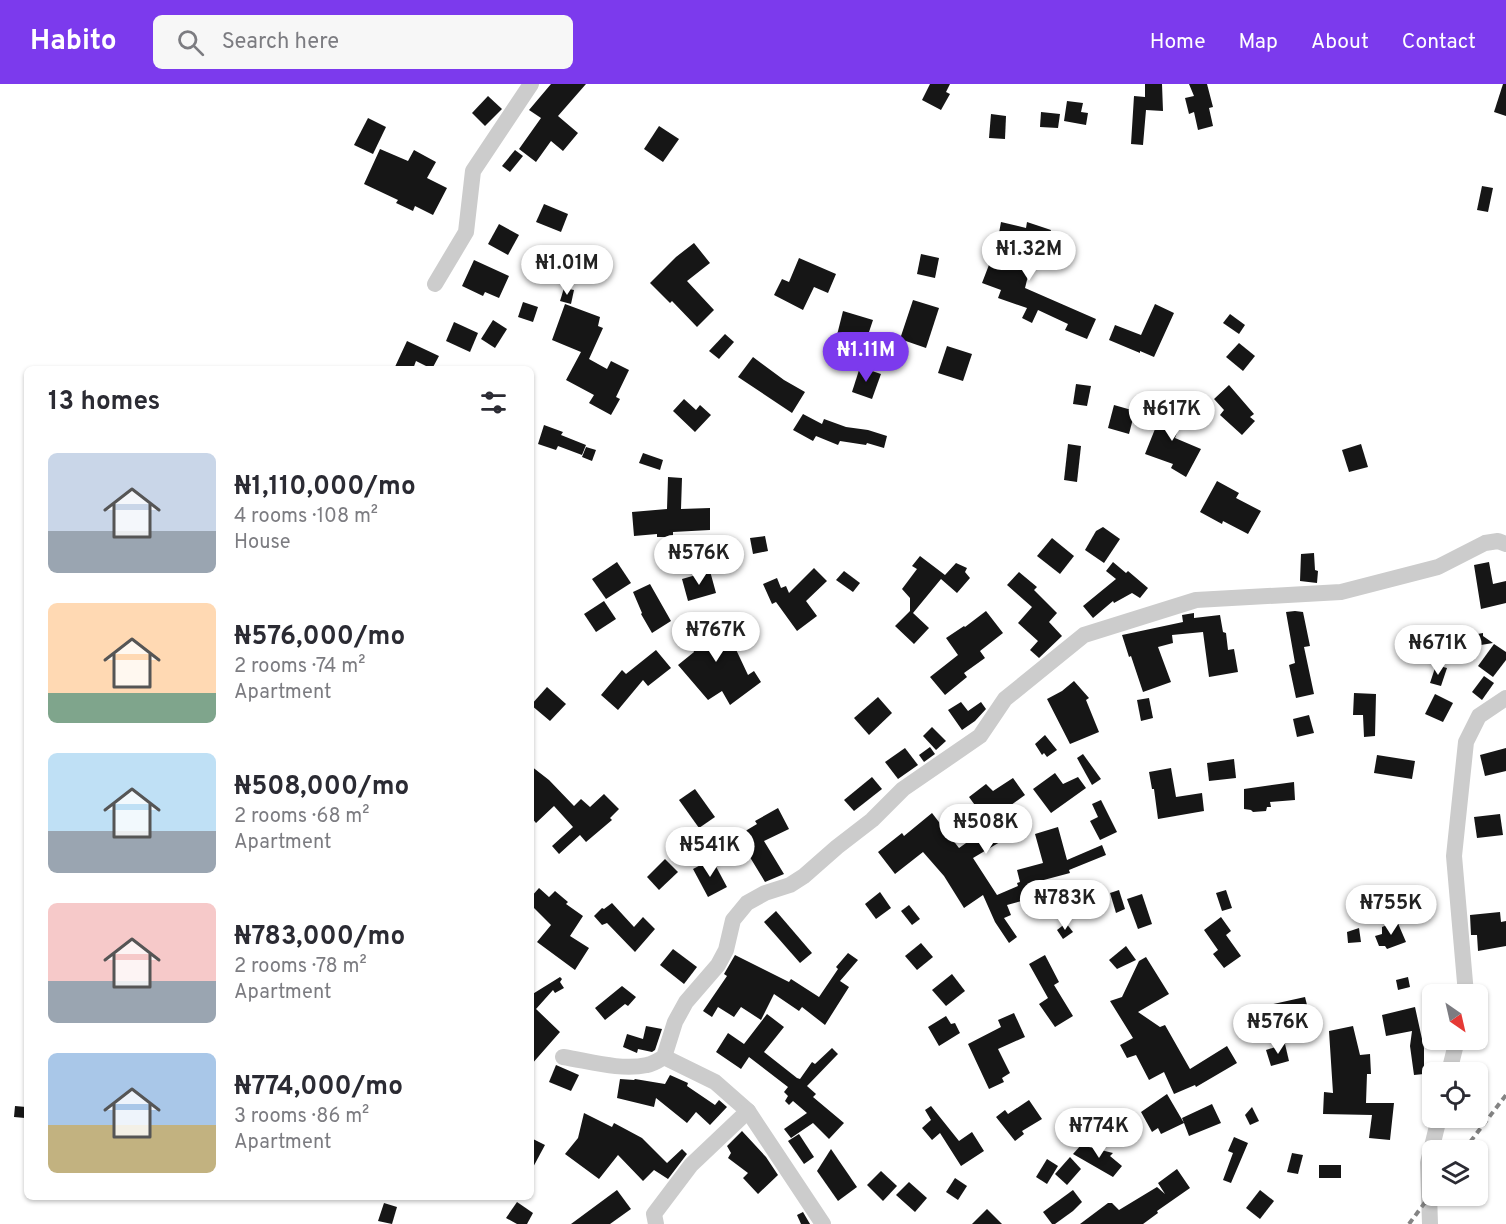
<!DOCTYPE html>
<html lang="en">
<head>
<meta charset="utf-8">
<style>
  :root { --surface:#fff; --page:#f7f7f7; --text:#2b2b33; --muted:#7c7c81; --accent:#7c3aed }
  body { margin:0; font-family:Overpass,sans-serif; background:var(--page); color:var(--text); height:100vh; display:flex; flex-direction:column; font-size:22px; white-space:nowrap }
  * { box-sizing:border-box; margin:0 }
  p { font-size:20px; color:var(--muted) }
  .icon { flex:none; width:33px; height:33px; fill:none; stroke:currentColor; stroke-width:2; stroke-linecap:round; stroke-linejoin:round }
  .map { position:relative; flex:1; overflow:hidden }
  .drawer { position:absolute; left:24px; top:282px; width:510px; height:834px; display:flex; flex-direction:column; background:var(--surface); border-radius:9px; box-shadow:0 2px 4px #0004 }
  .drawer>* { flex:none }
  .needle { width:39px; rotate:146deg }
  .controls { position:absolute; left:1422px; top:900px; display:grid; gap:12px }
  .controls a { display:grid; place-items:center; width:66px; height:66px; border-radius:9px; background:var(--surface); box-shadow:0 2px 4px #0004; font-size:30px }
  .price { position:absolute; translate:-50% -51px; padding:0 14px; border-radius:21px; background:#fff; color:#222; font-size:20px; line-height:39px; filter:drop-shadow(0 2px 3px #0008) }
  .price::after { content:''; position:absolute; left:50%; top:36px; width:18px; height:14px; margin-left:-9px; background:inherit; clip-path:polygon(0 0,100% 0,50% 100%) }
  .price.selected { background:var(--accent); color:#fff }
  ul { padding:0; list-style:none }
  li { display:flex; align-items:center; gap:18px; height:150px; padding:0 24px }
  li span { display:grid; place-items:center; flex:none; width:168px; height:120px; border-radius:9px; color:#555 }
  li>.icon { margin-inline-start:auto }
  span .icon { width:72px; height:72px; fill:#fffc; stroke-width:1 }
  li b { font-size:26px }
  h2 { display:flex; justify-content:space-between; align-items:center; height:72px; padding:0 24px; font-size:26px }
  header { display:flex; align-items:center; gap:36px; box-sizing:border-box; height:84px; padding:0 30px; background:var(--accent); color:#fff }
  header strong { font-size:28px }
  nav { display:flex; gap:33px; margin-inline-start:auto; font-size:21px }
  .search { width:420px; height:54px; background:var(--page); display:flex; align-items:center; gap:15px; box-sizing:border-box; padding:0 21px; border-radius:9px; color:var(--muted); font-size:22px }
  .map>svg:first-child { display:block }
  .building { fill:#161616 }
  .lines { fill:none; stroke-linecap:round; stroke-linejoin:round }
  .minor { stroke:#ccc; stroke-width:16 }
  .rail { stroke:#848484; stroke-width:4; stroke-dasharray:6 4.5; stroke-linecap:butt }
</style>
</head>
<body>
<header>
<strong>Habito</strong>
<div class="search"><svg class="icon" aria-label="search" viewBox="0 0 24 24"><circle cx="10" cy="10" r="6"/><path d="M15 15l6 6"/></svg>Search here</div>
<nav><a>Home</a><a>Map</a><a>About</a><a>Contact</a></nav>
</header>
<div class="map">
<svg width="1506" height="1140" viewBox="0 0 1506 1140">
  <rect width="100%" height="100%" fill="#fff"/>
  <!-- building -->
  <g class="building">
    <polygon points="551,0 586,0 558,32 578,49 563,67 551,57 536,78 519,65 541,34 529,26"/>
    <polygon points="930,0 950,0 946,8 950,10 941,26 922,16"/>
    <polygon points="1145,0 1162,0 1163,27 1146,26 1143,61 1131,60 1134,12 1145,13"/>
    <polygon points="1189,0 1207,0 1213,23 1209,24 1213,42 1198,46 1194,28 1189,30 1185,14 1194,12"/>
    <polygon points="1503,0 1506,0 1506,32 1494,28"/>
    <polygon points="488,12 502,25 485,42 472,29"/>
    <polygon points="1067,17 1083,19 1081,28 1088,29 1086,41 1064,37"/>
    <polygon points="1041,28 1060,30 1058,44 1040,43"/>
    <polygon points="991,30 1006,32 1005,55 989,54"/>
    <polygon points="368,34 386,43 373,70 354,61"/>
    <polygon points="659,42 679,55 663,78 644,65"/>
    <polygon points="380,65 408,77 414,66 436,78 427,94 447,104 433,131 415,122 413,127 396,119 398,116 364,100"/>
    <polygon points="515,66 523,72 510,88 502,82"/>
    <polygon points="1482,102 1493,104 1488,128 1477,126"/>
    <polygon points="544,120 568,130 561,148 536,138"/>
    <polygon points="1001,138 1026,144 1027,138 1051,146 1046,161 1013,150 1006,175 1030,184 1025,204 1096,235 1087,255 1065,246 1068,240 1038,226 1032,239 1022,234 1027,224 998,214 1001,206 982,199 997,160"/>
    <polygon points="499,140 519,151 508,171 488,160"/>
    <polygon points="694,159 710,179 687,197 714,226 697,243 672,217 670,219 650,199 676,173"/>
    <polygon points="921,170 939,174 935,194 917,190"/>
    <polygon points="799,174 836,190 828,209 814,203 803,226 774,211 782,195 789,198"/>
    <polygon points="474,176 509,192 499,214 485,208 483,212 462,202"/>
    <polygon points="564,204 574,206 571,220 560,217"/>
    <polygon points="913,216 939,224 926,264 900,255"/>
    <polygon points="523,218 538,223 533,238 518,233"/>
    <polygon points="565,220 600,233 598,242 603,244 589,275 607,285 611,277 629,286 616,313 620,315 611,331 589,319 594,311 566,296 581,268 552,256"/>
    <polygon points="1155,220 1174,229 1154,273 1140,267 1140,269 1109,256 1115,241 1141,251"/>
    <polygon points="843,227 873,236 860,275 833,267"/>
    <polygon points="1230,230 1245,241 1239,250 1223,239"/>
    <polygon points="493,236 507,245 495,264 481,255"/>
    <polygon points="454,238 478,249 470,268 446,257"/>
    <polygon points="725,250 734,258 719,275 709,267"/>
    <polygon points="407,257 439,272 432,285 416,277 413,285 394,285"/>
    <polygon points="1239,259 1255,272 1243,287 1226,273"/>
    <polygon points="947,262 972,270 963,297 938,289"/>
    <polygon points="753,273 784,296 805,308 792,329 738,293"/>
    <polygon points="860,283 881,290 872,315 852,308"/>
    <polygon points="1076,300 1091,302 1087,322 1073,320"/>
    <polygon points="1229,301 1254,330 1250,333 1255,337 1242,351 1220,331 1224,326 1214,315"/>
    <polygon points="684,315 696,326 700,321 711,331 695,348 673,327"/>
    <polygon points="1165,320 1185,328 1175,354 1201,365 1186,393 1171,384 1173,380 1145,370"/>
    <polygon points="1114,321 1135,327 1129,350 1108,344"/>
    <polygon points="803,330 822,340 824,335 846,343 868,346 887,352 884,364 867,359 866,361 840,357 838,361 816,352 813,357 793,346"/>
    <polygon points="544,341 563,348 561,351 586,361 582,371 558,362 556,366 538,360"/>
    <polygon points="1068,360 1081,362 1077,398 1064,396"/>
    <polygon points="1361,360 1368,383 1349,388 1342,366"/>
    <polygon points="586,363 596,366 592,377 582,373"/>
    <polygon points="643,369 663,376 660,386 639,379"/>
    <polygon points="668,393 682,394 681,425 710,424 710,446 673,448 673,453 657,453 657,450 634,452 632,428 667,425"/>
    <polygon points="1217,397 1239,409 1236,414 1261,427 1248,450 1223,437 1222,440 1200,428"/>
    <polygon points="1103,443 1120,455 1104,479 1085,466 1096,447"/>
    <polygon points="765,452 768,467 753,470 750,454"/>
    <polygon points="1052,454 1074,472 1060,490 1037,472"/>
    <polygon points="1314,469 1315,486 1318,487 1317,499 1300,497 1301,470"/>
    <polygon points="920,472 945,491 956,479 967,484 965,488 970,494 957,509 941,495 913,529 929,544 914,560 895,542 910,527 910,514 902,505 917,485 912,482"/>
    <polygon points="617,478 631,499 606,515 592,495"/>
    <polygon points="1113,478 1126,489 1128,487 1148,504 1140,514 1132,509 1114,519 1113,517 1093,534 1083,522 1116,495 1106,487"/>
    <polygon points="1489,478 1493,500 1506,497 1506,519 1481,525 1474,481"/>
    <polygon points="814,484 827,497 806,517 817,532 797,547 776,518 772,520 763,500 777,494 781,504 786,502 789,509"/>
    <polygon points="710,487 716,509 688,517 682,495"/>
    <polygon points="844,487 860,499 853,508 836,496"/>
    <polygon points="1019,488 1037,503 1034,506 1057,529 1049,538 1062,552 1039,574 1030,566 1038,557 1018,539 1032,523 1007,501"/>
    <polygon points="650,500 671,537 652,549 641,530 642,529 633,508"/>
    <polygon points="604,517 616,535 596,548 584,530"/>
    <polygon points="986,527 1003,549 980,567 985,574 964,589 967,593 945,611 930,593 958,571 946,554 964,542 965,543"/>
    <polygon points="1295,527 1303,528 1310,562 1304,563 1314,610 1296,614 1289,581 1295,579 1286,528"/>
    <polygon points="1194,529 1194,534 1220,531 1223,548 1226,549 1228,566 1234,565 1238,588 1209,593 1203,548 1172,551 1173,559 1158,563 1171,598 1143,608 1131,572 1129,573 1122,551 1183,538 1182,531"/>
    <polygon points="711,530 723,561 732,557 748,591 754,587 761,598 730,621 722,607 708,616 678,581 694,568 684,541"/>
    <polygon points="1483,549 1483,552 1493,559 1469,563 1466,552"/>
    <polygon points="1494,560 1506,568 1506,576 1493,593 1478,582"/>
    <polygon points="656,566 671,584 648,602 643,596 618,626 601,611 622,586 626,590"/>
    <polygon points="1436,581 1447,584 1441,602 1430,599"/>
    <polygon points="1484,592 1494,599 1482,616 1472,608"/>
    <polygon points="1074,597 1089,614 1086,616 1099,648 1070,660 1047,615 1062,607"/>
    <polygon points="547,603 566,620 550,637 531,621"/>
    <polygon points="1354,609 1376,610 1375,652 1364,653 1363,631 1353,631"/>
    <polygon points="1435,610 1453,619 1443,638 1425,630"/>
    <polygon points="878,613 892,629 869,651 854,634"/>
    <polygon points="1149,614 1153,634 1141,637 1137,616"/>
    <polygon points="961,618 968,627 981,618 986,625 975,637 962,646 948,626"/>
    <polygon points="1309,631 1314,649 1297,653 1293,635"/>
    <polygon points="932,643 946,657 936,666 923,652"/>
    <polygon points="1045,651 1057,666 1047,673 1044,669 1042,671 1035,660"/>
    <polygon points="930,663 935,670 924,678 919,671"/>
    <polygon points="905,664 918,681 898,695 885,678"/>
    <polygon points="1506,664 1506,687 1485,692 1480,671"/>
    <polygon points="1083,670 1101,695 1092,701 1077,674"/>
    <polygon points="1377,671 1415,677 1412,695 1374,689"/>
    <polygon points="1234,675 1236,694 1209,697 1207,679"/>
    <polygon points="531,682 549,696 574,722 581,715 590,723 604,710 619,725 610,734 612,736 586,758 580,751 559,770 552,762 573,743 554,722 536,739 531,733"/>
    <polygon points="1171,684 1176,713 1202,709 1204,727 1158,735 1154,705 1152,705 1149,688"/>
    <polygon points="1055,689 1063,700 1078,693 1086,704 1051,729 1033,705"/>
    <polygon points="872,693 882,705 854,727 844,716"/>
    <polygon points="1013,694 1025,711 1007,724 1020,746 973,774 997,811 1018,802 1017,799 1020,798 1017,786 1043,779 1035,750 1058,743 1067,776 1102,761 1106,771 1069,786 1070,789 1040,797 1044,811 1007,821 1011,831 1004,834 1017,853 1009,859 995,838 983,811 964,824 944,792 923,768 895,790 878,768 902,749 904,752 932,729 959,764 990,742 969,713 986,700 993,707"/>
    <polygon points="1294,698 1295,716 1270,718 1271,723 1267,723 1266,727 1253,728 1251,726 1244,725 1244,705"/>
    <polygon points="695,705 715,733 699,744 679,716"/>
    <polygon points="1101,716 1117,748 1100,756 1090,737 1098,733 1092,720"/>
    <polygon points="778,724 789,745 764,757 784,790 765,798 737,752 757,740 755,737"/>
    <polygon points="1500,730 1503,751 1477,754 1474,733"/>
    <polygon points="665,775 678,788 659,806 647,793"/>
    <polygon points="712,775 727,803 708,813 693,785"/>
    <polygon points="539,804 549,813 555,807 568,818 566,820 583,832 570,852 589,864 575,886 537,858 551,841 531,821 531,813"/>
    <polygon points="1119,806 1125,825 1116,829 1110,809"/>
    <polygon points="1226,806 1232,824 1222,827 1216,809"/>
    <polygon points="880,808 891,824 876,835 865,820"/>
    <polygon points="1142,810 1152,840 1138,845 1127,815"/>
    <polygon points="1423,814 1426,835 1402,840 1398,818"/>
    <polygon points="612,819 634,843 643,833 655,845 635,868 607,839 602,841 594,832 602,824 604,825"/>
    <polygon points="909,821 920,835 912,841 901,827"/>
    <polygon points="776,827 812,869 800,879 764,838"/>
    <polygon points="1500,828 1501,838 1506,837 1506,862 1478,867 1477,851 1471,851 1470,831"/>
    <polygon points="1221,833 1231,847 1226,851 1241,872 1224,884 1213,870 1218,866 1204,846"/>
    <polygon points="1397,837 1406,858 1387,865 1385,862 1379,862 1375,852 1382,850 1382,843"/>
    <polygon points="1066,839 1073,848 1063,855 1057,846"/>
    <polygon points="1359,844 1361,858 1348,859 1347,848"/>
    <polygon points="921,859 933,873 917,886 905,872"/>
    <polygon points="1126,862 1136,876 1117,885 1109,876"/>
    <polygon points="673,865 697,883 684,900 660,881"/>
    <polygon points="848,869 858,876 840,897 849,903 825,941 802,923 799,927 774,910 761,936 741,923 734,933 718,923 712,933 703,927 727,892 724,890 735,871 789,898 791,895 819,913 838,885 836,883"/>
    <polygon points="1045,871 1059,898 1054,901 1073,932 1055,943 1039,920 1048,914 1029,880"/>
    <polygon points="1146,873 1169,910 1138,928 1160,943 1165,941 1190,985 1227,962 1237,979 1196,1003 1195,1001 1174,1010 1164,988 1149,996 1136,971 1127,974 1120,961 1133,954 1110,917 1122,913 1139,877"/>
    <polygon points="952,890 965,907 946,922 932,906"/>
    <polygon points="560,893 562,895 560,898 564,904 555,909 553,906 536,925 560,948 531,981 531,911"/>
    <polygon points="1408,893 1410,903 1398,906 1396,896"/>
    <polygon points="622,902 636,913 628,922 625,920 605,936 595,924"/>
    <polygon points="1305,913 1310,933 1261,946 1256,924"/>
    <polygon points="1415,923 1424,964 1424,990 1414,991 1410,962 1412,947 1386,952 1382,931"/>
    <polygon points="1014,929 1025,953 998,965 1010,989 1002,994 1004,998 989,1005 968,960 1001,943 998,936"/>
    <polygon points="767,930 784,943 764,968 797,994 800,995 812,978 815,980 832,964 838,970 807,1002 816,1010 813,1013 844,1039 829,1055 813,1039 791,1054 784,1045 807,1029 793,1017 789,1021 785,1017 788,1012 784,1008 788,1003 749,973 741,985 716,968 728,949 744,960"/>
    <polygon points="946,932 951,940 955,939 960,949 939,962 928,943"/>
    <polygon points="646,942 662,945 655,966 652,968 638,965 637,969 623,963 627,950 643,955"/>
    <polygon points="1353,942 1360,971 1370,970 1371,990 1367,990 1366,1019 1394,1019 1390,1056 1369,1054 1372,1031 1323,1030 1324,1008 1333,1009 1329,947"/>
    <polygon points="1285,960 1289,977 1271,982 1266,966"/>
    <polygon points="556,981 579,991 571,1007 549,998"/>
    <polygon points="670,991 688,999 687,1002 715,1021 719,1016 727,1023 710,1041 696,1028 687,1039 656,1014 654,1023 617,1014 620,995 634,996 635,995 665,1000"/>
    <polygon points="1167,1010 1184,1039 1182,1034 1212,1020 1221,1039 1189,1052 1184,1039 1161,1050 1158,1044 1152,1048 1141,1028"/>
    <polygon points="1029,1016 1042,1035 1022,1047 1024,1050 1015,1057 996,1033 1005,1026 1008,1030"/>
    <polygon points="15,1022 26,1023 25,1034 14,1033"/>
    <polygon points="931,1022 959,1057 972,1048 984,1067 961,1082 940,1049 932,1056 922,1044 931,1036 925,1026"/>
    <polygon points="1252,1023 1259,1037 1250,1041 1245,1031"/>
    <polygon points="584,1029 612,1043 614,1039 642,1054 667,1079 682,1065 687,1070 668,1095 654,1086 643,1097 618,1071 599,1095 565,1070 578,1054"/>
    <polygon points="742,1047 766,1073 778,1091 758,1110 743,1094 748,1089 728,1074 731,1069 727,1062"/>
    <polygon points="799,1050 814,1073 804,1080 788,1057"/>
    <polygon points="1234,1053 1248,1059 1231,1099 1223,1096 1233,1069 1228,1067"/>
    <polygon points="531,1054 545,1061 531,1087"/>
    <polygon points="1081,1061 1113,1069 1110,1072 1122,1082 1113,1093 1073,1070"/>
    <polygon points="831,1065 857,1103 838,1117 817,1087"/>
    <polygon points="1292,1069 1303,1071 1298,1090 1287,1088"/>
    <polygon points="1070,1073 1081,1085 1067,1101 1055,1090"/>
    <polygon points="1047,1075 1058,1082 1047,1100 1036,1093"/>
    <rect x="1319" y="1081" width="22" height="13"/>
    <polygon points="1177,1085 1190,1104 1157,1127 1158,1129 1143,1140 1080,1140 1108,1119 1112,1119 1119,1126 1157,1103 1165,1110 1158,1099"/>
    <polygon points="881,1087 897,1102 883,1117 867,1101"/>
    <polygon points="955,1094 967,1102 958,1116 946,1108"/>
    <polygon points="909,1098 927,1114 915,1128 896,1111"/>
    <polygon points="617,1106 631,1125 610,1140 571,1140"/>
    <polygon points="1073,1106 1082,1118 1073,1127 1055,1140 1052,1140 1043,1128"/>
    <polygon points="1260,1106 1274,1117 1260,1135 1246,1124"/>
    <polygon points="517,1118 533,1129 527,1140 517,1140 506,1134"/>
    <polygon points="384,1119 397,1123 392,1140 378,1137"/>
    <polygon points="987,1125 1002,1140 972,1140"/>
    <polygon points="803,1128 810,1140 801,1140 797,1131"/>
  </g>
  <g class="lines">
    <!-- minor -->
    <g class="minor">
      <polyline points="435,200 466,148 473,87 531,0"/>
      <polyline points="1466,910 1454,772 1466,658 1479,632 1506,614"/>
      <path d="M563,973C589,977 621,987 647,981C653,980 659,976 664,973L675,938L686,918L718,881L726,866L733,836L747,819L765,809L790,801L804,792L837,763L872,736L903,705L980,652L1005,615L1084,551L1196,516L1341,508L1438,483L1485,459L1498,457L1506,460"/>
      <polyline points="664,973 715,998 748,1027 823,1140"/>
      <polyline points="1449,988 1457,956"/>
      <polyline points="656,1140 654,1130 691,1081 748,1027"/>
      <polyline points="1430,1140 1428,1079 1439,1034"/>
    </g>
    <!-- rail -->
    <g class="rail">
      <polyline points="1464,1066 1506,1011"/>
      <polyline points="1409,1140 1432,1109"/>
    </g>
  </g>
</svg>
<div class="controls">
<a><svg class="needle" viewBox="-14 -14 28 28"><path d="M0-13l5 13h-10z" fill="#e53935"/><path d="M0 13l5-13h-10z" fill="#7c7c81"/></svg></a>
<a><svg class="icon" aria-label="locate" viewBox="0 0 24 24"><circle cx="12" cy="12" r="6"/><path d="M12 2v4M12 18v4M2 12h4M18 12h4"/></svg></a>
<a><svg class="icon" aria-label="layers" viewBox="0 0 24 24"><path d="M12 4l9 5-9 5-9-5zM3 14l9 5 9-5"/></svg></a>
</div>
<b class="price" style="left:1029px;top:198px">₦1.32M</b>
<b class="price" style="left:567px;top:212px">₦1.01M</b>
<b class="price selected" style="left:866px;top:299px">₦1.11M</b>
<b class="price" style="left:1172px;top:358px">₦617K</b>
<b class="price" style="left:699px;top:502px">₦576K</b>
<b class="price" style="left:716px;top:579px">₦767K</b>
<b class="price" style="left:1438px;top:592px">₦671K</b>
<b class="price" style="left:986px;top:771px">₦508K</b>
<b class="price" style="left:710px;top:794px">₦541K</b>
<b class="price" style="left:1065px;top:847px">₦783K</b>
<b class="price" style="left:1391px;top:852px">₦755K</b>
<b class="price" style="left:1278px;top:971px">₦576K</b>
<b class="price" style="left:1099px;top:1075px">₦774K</b>
<section class="drawer">
<h2>13 homes<svg class="icon" aria-label="filters" viewBox="0 0 24 24"><path d="M4 7h16M4 17h16"/><circle cx="9" cy="7" r="2"/><circle cx="15" cy="17" r="2"/></svg></h2>
<ul>
<li><span style="background:linear-gradient(#c9d6e8 65%,#9aa5b1 0)"><svg class="icon" aria-label="home" viewBox="0 0 24 24"><path d="M3 11l9-7 9 7M6 9v11h12V9"/></svg></span><div><b>₦1,110,000/mo</b><p>4 rooms · 108 m²</p><p>House</p></div></li>
<li><span style="background:linear-gradient(#ffd9b3 75%,#7fa58c 0)"><svg class="icon" aria-label="home" viewBox="0 0 24 24"><path d="M3 11l9-7 9 7M6 9v11h12V9"/></svg></span><div><b>₦576,000/mo</b><p>2 rooms · 74 m²</p><p>Apartment</p></div></li>
<li><span style="background:linear-gradient(#bfe0f5 65%,#9aa5b1 0)"><svg class="icon" aria-label="home" viewBox="0 0 24 24"><path d="M3 11l9-7 9 7M6 9v11h12V9"/></svg></span><div><b>₦508,000/mo</b><p>2 rooms · 68 m²</p><p>Apartment</p></div></li>
<li><span style="background:linear-gradient(#f6c9c9 65%,#9aa5b1 0)"><svg class="icon" aria-label="home" viewBox="0 0 24 24"><path d="M3 11l9-7 9 7M6 9v11h12V9"/></svg></span><div><b>₦783,000/mo</b><p>2 rooms · 78 m²</p><p>Apartment</p></div></li>
<li><span style="background:linear-gradient(#a9c7e8 60%,#c2b280 0)"><svg class="icon" aria-label="home" viewBox="0 0 24 24"><path d="M3 11l9-7 9 7M6 9v11h12V9"/></svg></span><div><b>₦774,000/mo</b><p>3 rooms · 86 m²</p><p>Apartment</p></div></li>
</ul>
</section>
</div>
</body>
</html>
